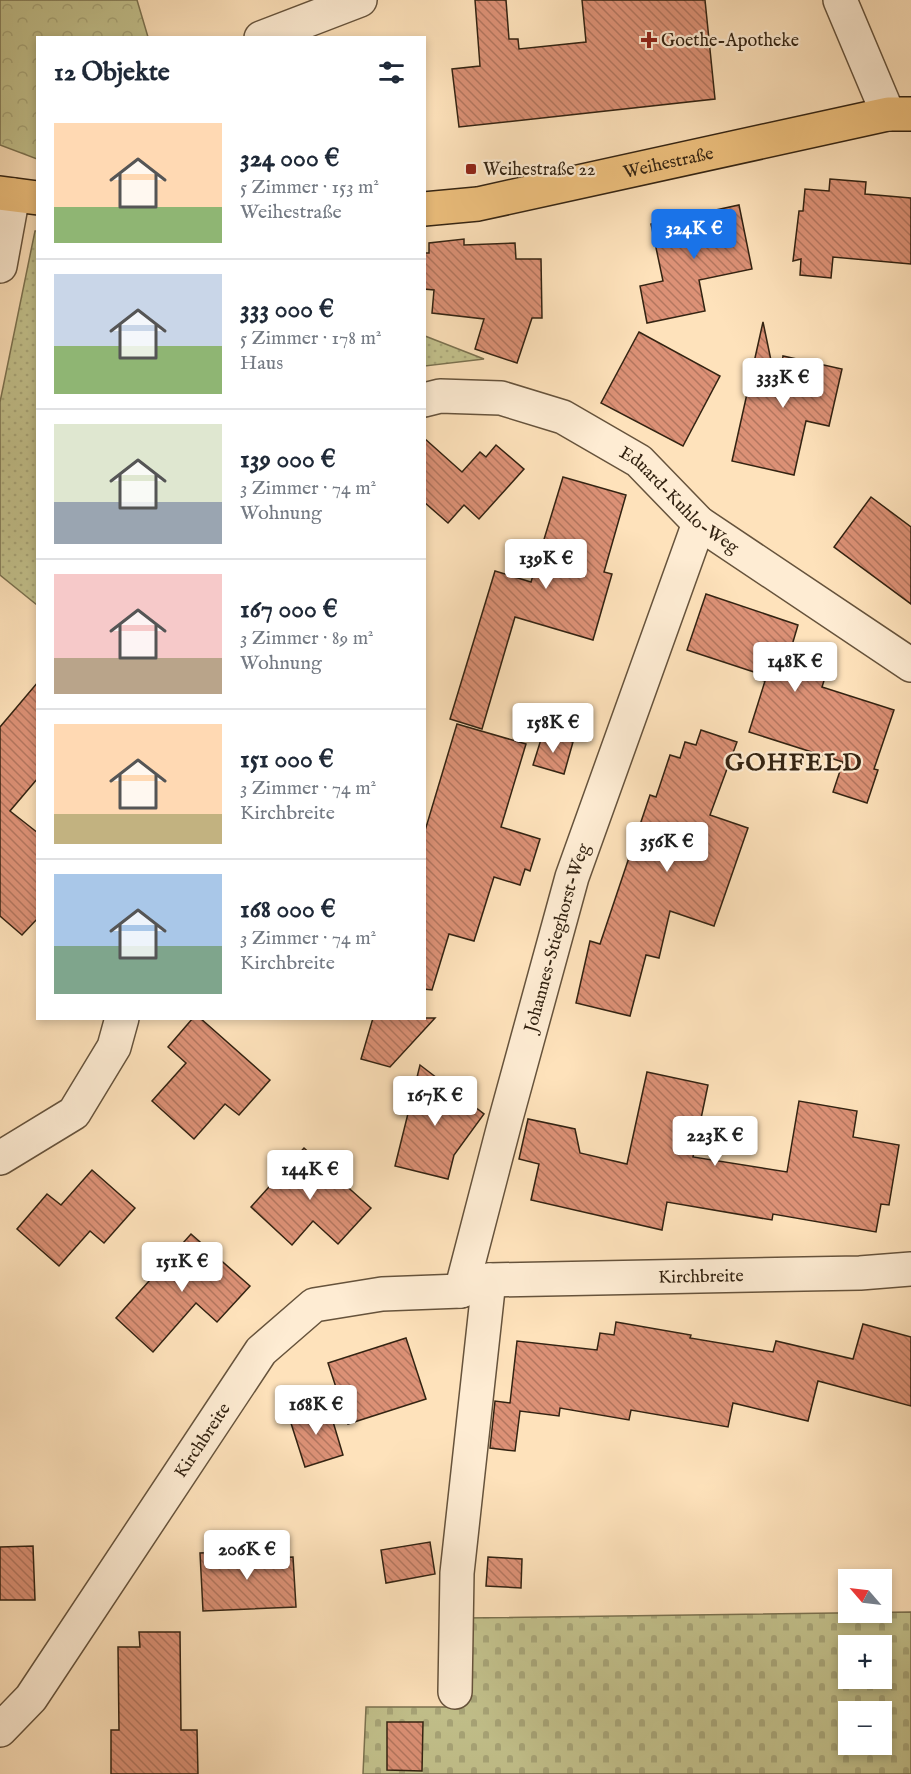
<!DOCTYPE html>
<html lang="de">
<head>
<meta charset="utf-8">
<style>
  :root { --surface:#fff; --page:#f2f2f3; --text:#1f2937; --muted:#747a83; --line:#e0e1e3; --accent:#1a73e8 }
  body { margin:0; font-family:"IM FELL English",serif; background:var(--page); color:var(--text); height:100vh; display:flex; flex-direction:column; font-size:22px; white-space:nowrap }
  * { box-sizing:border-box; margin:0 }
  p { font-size:20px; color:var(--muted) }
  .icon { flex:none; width:33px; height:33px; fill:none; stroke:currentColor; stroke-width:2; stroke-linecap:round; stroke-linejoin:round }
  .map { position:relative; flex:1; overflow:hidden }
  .drawer { position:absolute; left:36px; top:36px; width:390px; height:984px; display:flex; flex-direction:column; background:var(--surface); border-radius:0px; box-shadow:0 3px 9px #0003 }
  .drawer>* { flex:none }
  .needle { width:39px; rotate:298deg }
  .tools { position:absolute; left:838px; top:1569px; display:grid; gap:12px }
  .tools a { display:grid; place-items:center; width:54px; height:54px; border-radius:0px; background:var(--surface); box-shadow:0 3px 9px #0003; font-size:30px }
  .price { position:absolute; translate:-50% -51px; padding:0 14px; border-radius:6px; background:#fff; color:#222; font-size:20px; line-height:39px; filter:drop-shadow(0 2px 3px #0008) }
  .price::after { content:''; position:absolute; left:50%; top:36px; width:18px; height:14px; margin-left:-9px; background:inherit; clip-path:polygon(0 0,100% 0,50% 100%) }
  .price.active { background:var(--accent); color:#fff }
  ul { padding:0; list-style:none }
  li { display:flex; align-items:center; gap:18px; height:150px; padding:0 18px }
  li+li { border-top:2px solid var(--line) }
  li span { display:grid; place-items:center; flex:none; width:168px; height:120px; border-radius:0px; color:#555 }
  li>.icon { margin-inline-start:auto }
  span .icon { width:72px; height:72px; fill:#fffc; stroke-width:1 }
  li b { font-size:26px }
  h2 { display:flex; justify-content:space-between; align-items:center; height:72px; padding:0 18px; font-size:26px }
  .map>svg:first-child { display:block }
  .grass { fill:url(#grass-dots); stroke:#7b7250; stroke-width:1.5 }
  .forest { fill:url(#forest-crowns); stroke:#7b7250; stroke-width:1.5 }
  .cemetery { fill:url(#cemetery-stones); stroke:#7b7250; stroke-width:1.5; fill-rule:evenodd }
  .building { fill:url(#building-back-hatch); stroke:#332312; stroke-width:1.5 }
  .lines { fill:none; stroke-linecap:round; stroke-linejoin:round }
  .minor-casing { stroke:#66533c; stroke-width:36 }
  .major-casing { stroke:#332312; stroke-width:36 }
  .minor { stroke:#feecd3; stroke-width:33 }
  .major { stroke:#efc17e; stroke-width:33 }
  .poi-dot { fill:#8f2418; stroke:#feecd3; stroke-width:2 }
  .labels { text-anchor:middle; stroke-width:4.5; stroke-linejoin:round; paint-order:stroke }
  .poi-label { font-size:18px; fill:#332312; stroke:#feecd3; text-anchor:start }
  .street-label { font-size:18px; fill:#332312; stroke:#feecd3 }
  .district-label { font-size:24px; font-weight:bold; letter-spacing:1.5px; fill:#332312; stroke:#feecd3 }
</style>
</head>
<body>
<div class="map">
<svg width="911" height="1774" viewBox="0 0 911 1774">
  <defs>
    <pattern id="grass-dots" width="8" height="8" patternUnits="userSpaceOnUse" patternTransform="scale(1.5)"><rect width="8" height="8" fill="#c3c28d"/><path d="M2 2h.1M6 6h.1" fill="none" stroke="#a8a679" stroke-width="1.8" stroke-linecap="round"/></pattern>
    <pattern id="forest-crowns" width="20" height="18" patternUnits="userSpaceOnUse" patternTransform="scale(1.5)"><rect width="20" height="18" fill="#c3c28d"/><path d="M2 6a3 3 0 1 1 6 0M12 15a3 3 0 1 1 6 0" fill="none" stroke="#a8a679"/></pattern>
    <pattern id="cemetery-stones" width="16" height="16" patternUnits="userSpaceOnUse" patternTransform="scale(1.5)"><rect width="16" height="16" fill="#c3c28d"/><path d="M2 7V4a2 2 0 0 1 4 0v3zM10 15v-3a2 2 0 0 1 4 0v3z" fill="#a8a679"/></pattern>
    <pattern id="building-back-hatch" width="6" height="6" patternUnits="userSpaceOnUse" patternTransform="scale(1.5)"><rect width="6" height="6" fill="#dc9176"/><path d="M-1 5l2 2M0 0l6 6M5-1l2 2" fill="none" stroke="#b3765f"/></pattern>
  </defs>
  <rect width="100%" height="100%" fill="#fee2bb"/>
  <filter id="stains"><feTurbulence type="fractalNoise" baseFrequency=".00333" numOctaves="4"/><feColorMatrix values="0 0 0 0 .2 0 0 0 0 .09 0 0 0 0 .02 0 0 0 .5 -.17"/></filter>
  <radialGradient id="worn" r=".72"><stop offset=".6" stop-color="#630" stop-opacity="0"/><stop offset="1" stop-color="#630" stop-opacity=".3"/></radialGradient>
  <!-- grass -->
  <g class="grass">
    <polygon points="35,231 38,231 37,605 0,575 0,402"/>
    <polygon points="425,336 484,359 425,366"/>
  </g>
  <!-- forest -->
  <polygon class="forest" points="0,0 137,0 148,37 38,38 37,159 0,145"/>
  <!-- cemetery -->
  <path class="cemetery" d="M911,1612V1774H363L366,1707H461L464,1618ZM849,1646H882V1678H849ZM849,1712H882V1744H849Z"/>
  <!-- building -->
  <g class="building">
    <polygon points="475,0 506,0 509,39 518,39 519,49 586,42 582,0 705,0 715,99 459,127 452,69 480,66"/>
    <polygon points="830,179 866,182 865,194 911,198 911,264 833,257 831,278 800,275 801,259 793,261 799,211 803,211 805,189 829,191"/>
    <polygon points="739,205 752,269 699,280 705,311 647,323 640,286 663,281 651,224"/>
    <polygon points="464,239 464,245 515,243 516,259 541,259 542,318 532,318 517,363 475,349 484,319 432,313 434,290 424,289 424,253 429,253 429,243"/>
    <polygon points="763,322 778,394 783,356 842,369 829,426 806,421 794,475 732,461"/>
    <polygon points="639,332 720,376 683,446 601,403"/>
    <polygon points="424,438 462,472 480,452 486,457 496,445 524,469 479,519 464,505 448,523 424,502"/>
    <polygon points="563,477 626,495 604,572 612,574 593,640 515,617 482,729 450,719 495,571 531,582"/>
    <polygon points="871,497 911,527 911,604 834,547"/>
    <polygon points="706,594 798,625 790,652 829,665 822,687 894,710 874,769 878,770 867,803 833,792 843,762 749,732 765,681 761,680 763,675 687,650"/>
    <polygon points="38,682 38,778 10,811 38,833 38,918 22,935 0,916 0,727"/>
    <polygon points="457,724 526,744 501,827 540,839 530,871 525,869 520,885 494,877 474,941 449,934 432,990 424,989 424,834"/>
    <polygon points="701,730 737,742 710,815 748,828 714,926 670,911 659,958 646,955 630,1016 576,1003 590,941 600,944 650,795 656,797 670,755 680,758 685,742 696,745"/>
    <polygon points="543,733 573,742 564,774 533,765"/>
    <polygon points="193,1018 200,1018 270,1080 239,1115 225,1104 194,1139 152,1101 186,1063 168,1047"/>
    <polygon points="373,1018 435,1018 390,1067 361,1059"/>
    <polygon points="420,1065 484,1114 454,1155 448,1179 395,1166"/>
    <polygon points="647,1072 708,1085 693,1157 787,1172 799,1101 857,1111 853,1137 899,1145 889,1205 881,1204 876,1232 773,1214 772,1220 667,1202 662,1230 531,1200 539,1164 519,1159 528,1119 575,1129 580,1153 627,1164"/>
    <polygon points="304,1148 371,1208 338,1244 313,1221 292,1245 251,1207"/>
    <polygon points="92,1170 135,1208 104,1243 90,1231 59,1266 17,1229 47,1194 61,1205"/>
    <polygon points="191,1234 250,1286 217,1322 196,1303 153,1352 116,1318"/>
    <polygon points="616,1322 691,1335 690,1338 773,1352 776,1341 853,1359 863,1324 911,1337 911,1406 818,1381 808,1421 733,1403 728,1427 631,1410 629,1420 560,1408 559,1416 520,1411 515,1451 490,1448 495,1401 510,1403 517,1341 597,1350 600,1333 614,1335"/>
    <polygon points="406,1338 426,1399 348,1424 328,1363"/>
    <polygon points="328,1405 343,1455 305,1467 289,1417"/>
    <polygon points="430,1542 435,1574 386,1583 381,1550"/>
    <polygon points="33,1546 35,1600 0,1600 0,1547"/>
    <polygon points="266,1550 266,1558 293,1557 296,1607 203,1611 200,1553"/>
    <polygon points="488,1557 522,1559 521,1588 486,1586"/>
    <polygon points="139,1632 180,1632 181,1730 197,1730 198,1774 111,1774 111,1730 119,1730 118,1647 140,1647"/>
    <polygon points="387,1722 423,1722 422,1771 387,1770"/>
  </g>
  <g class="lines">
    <!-- minor casing -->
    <g class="minor-casing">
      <g id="minor">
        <polyline points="840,0 888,114"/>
        <polyline points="261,38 360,0"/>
        <polyline points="0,266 13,195"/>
        <path id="s1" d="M424,400L440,396L501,398L563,417L639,461L699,523L911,665"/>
        <polyline points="0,1158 74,1113 114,1047 122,1018"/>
        <path id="s2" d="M461,1291L506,1118L572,877L699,523"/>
        <polyline points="455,1692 457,1573 489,1280"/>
        <path id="s3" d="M0,1730L31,1698L261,1351L314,1305L382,1294L461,1291L489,1280L860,1273L911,1269"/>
      </g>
    </g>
    <!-- major casing -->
    <g class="major-casing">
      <g id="major">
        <polyline points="0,193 38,198"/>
        <path id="s4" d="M424,209L478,204L888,114H911"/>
      </g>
    </g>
    <!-- minor -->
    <use href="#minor" class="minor"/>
    <!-- major -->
    <use href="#major" class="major"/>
  </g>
  <!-- markers -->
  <g class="poi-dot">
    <path d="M646 31h6v6h6v6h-6v6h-6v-6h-6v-6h6z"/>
    <rect x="465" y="163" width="12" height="12" rx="3"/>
  </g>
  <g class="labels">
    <!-- poi labels -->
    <g class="poi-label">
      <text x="661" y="46">Goethe-Apotheke</text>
      <text x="483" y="175">Weihestraße 22</text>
    </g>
    <!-- street labels -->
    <g class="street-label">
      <text dy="6" stroke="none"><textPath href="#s4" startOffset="249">Weihestraße</textPath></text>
      <text dy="6" stroke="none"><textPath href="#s1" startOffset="286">Eduard-Kuhlo-Weg</textPath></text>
      <text dy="6" stroke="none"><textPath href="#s2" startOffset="366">Johannes-Stieghorst-Weg</textPath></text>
      <text dy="6" stroke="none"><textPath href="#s3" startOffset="921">Kirchbreite</textPath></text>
      <text dy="6" stroke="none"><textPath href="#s3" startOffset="354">Kirchbreite</textPath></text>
    </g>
    <!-- district labels -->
    <g class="district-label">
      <text x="794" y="770">GOHFELD</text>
    </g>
  </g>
  <rect width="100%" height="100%" filter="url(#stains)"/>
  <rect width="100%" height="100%" fill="url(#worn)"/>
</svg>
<div class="tools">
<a><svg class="needle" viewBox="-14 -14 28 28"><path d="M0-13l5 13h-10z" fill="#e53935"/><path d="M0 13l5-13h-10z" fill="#747a83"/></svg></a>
<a>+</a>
<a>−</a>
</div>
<b class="price active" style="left:694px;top:260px">324K €</b>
<b class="price" style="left:783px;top:409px">333K €</b>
<b class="price" style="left:546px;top:590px">139K €</b>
<b class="price" style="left:795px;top:693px">148K €</b>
<b class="price" style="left:553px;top:754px">158K €</b>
<b class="price" style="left:667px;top:873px">356K €</b>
<b class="price" style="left:435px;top:1127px">167K €</b>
<b class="price" style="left:715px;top:1167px">223K €</b>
<b class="price" style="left:310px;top:1201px">144K €</b>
<b class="price" style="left:182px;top:1293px">151K €</b>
<b class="price" style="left:316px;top:1436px">168K €</b>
<b class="price" style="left:247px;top:1581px">206K €</b>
<section class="drawer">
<h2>12 Objekte<svg class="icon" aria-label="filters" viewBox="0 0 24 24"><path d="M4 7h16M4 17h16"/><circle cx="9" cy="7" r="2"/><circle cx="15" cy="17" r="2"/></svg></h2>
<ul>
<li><span style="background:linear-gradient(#ffd9b3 70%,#8fb573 0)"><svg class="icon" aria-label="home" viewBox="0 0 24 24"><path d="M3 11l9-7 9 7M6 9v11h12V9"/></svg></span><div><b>324 000 €</b><p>5 Zimmer · 153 m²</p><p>Weihestraße</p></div></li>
<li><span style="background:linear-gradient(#c9d6e8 60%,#8fb573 0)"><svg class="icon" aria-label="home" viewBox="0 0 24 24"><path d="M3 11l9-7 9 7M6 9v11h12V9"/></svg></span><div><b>333 000 €</b><p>5 Zimmer · 178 m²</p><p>Haus</p></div></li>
<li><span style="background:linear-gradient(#dfe7d0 65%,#9aa5b1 0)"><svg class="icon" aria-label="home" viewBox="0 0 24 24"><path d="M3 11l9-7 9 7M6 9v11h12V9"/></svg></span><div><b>139 000 €</b><p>3 Zimmer · 74 m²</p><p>Wohnung</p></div></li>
<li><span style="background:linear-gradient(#f6c9c9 70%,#b9a48a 0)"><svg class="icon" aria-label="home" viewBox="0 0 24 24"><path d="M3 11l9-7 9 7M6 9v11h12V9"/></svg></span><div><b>167 000 €</b><p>3 Zimmer · 89 m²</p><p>Wohnung</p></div></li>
<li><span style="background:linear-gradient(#ffd9b3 75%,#c2b280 0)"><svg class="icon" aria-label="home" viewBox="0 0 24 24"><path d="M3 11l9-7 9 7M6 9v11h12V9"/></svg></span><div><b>151 000 €</b><p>3 Zimmer · 74 m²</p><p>Kirchbreite</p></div></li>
<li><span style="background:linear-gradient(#a9c7e8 60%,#7fa58c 0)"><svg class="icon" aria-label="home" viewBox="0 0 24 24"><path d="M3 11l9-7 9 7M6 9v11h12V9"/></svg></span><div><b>168 000 €</b><p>3 Zimmer · 74 m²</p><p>Kirchbreite</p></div></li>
</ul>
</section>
</div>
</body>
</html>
